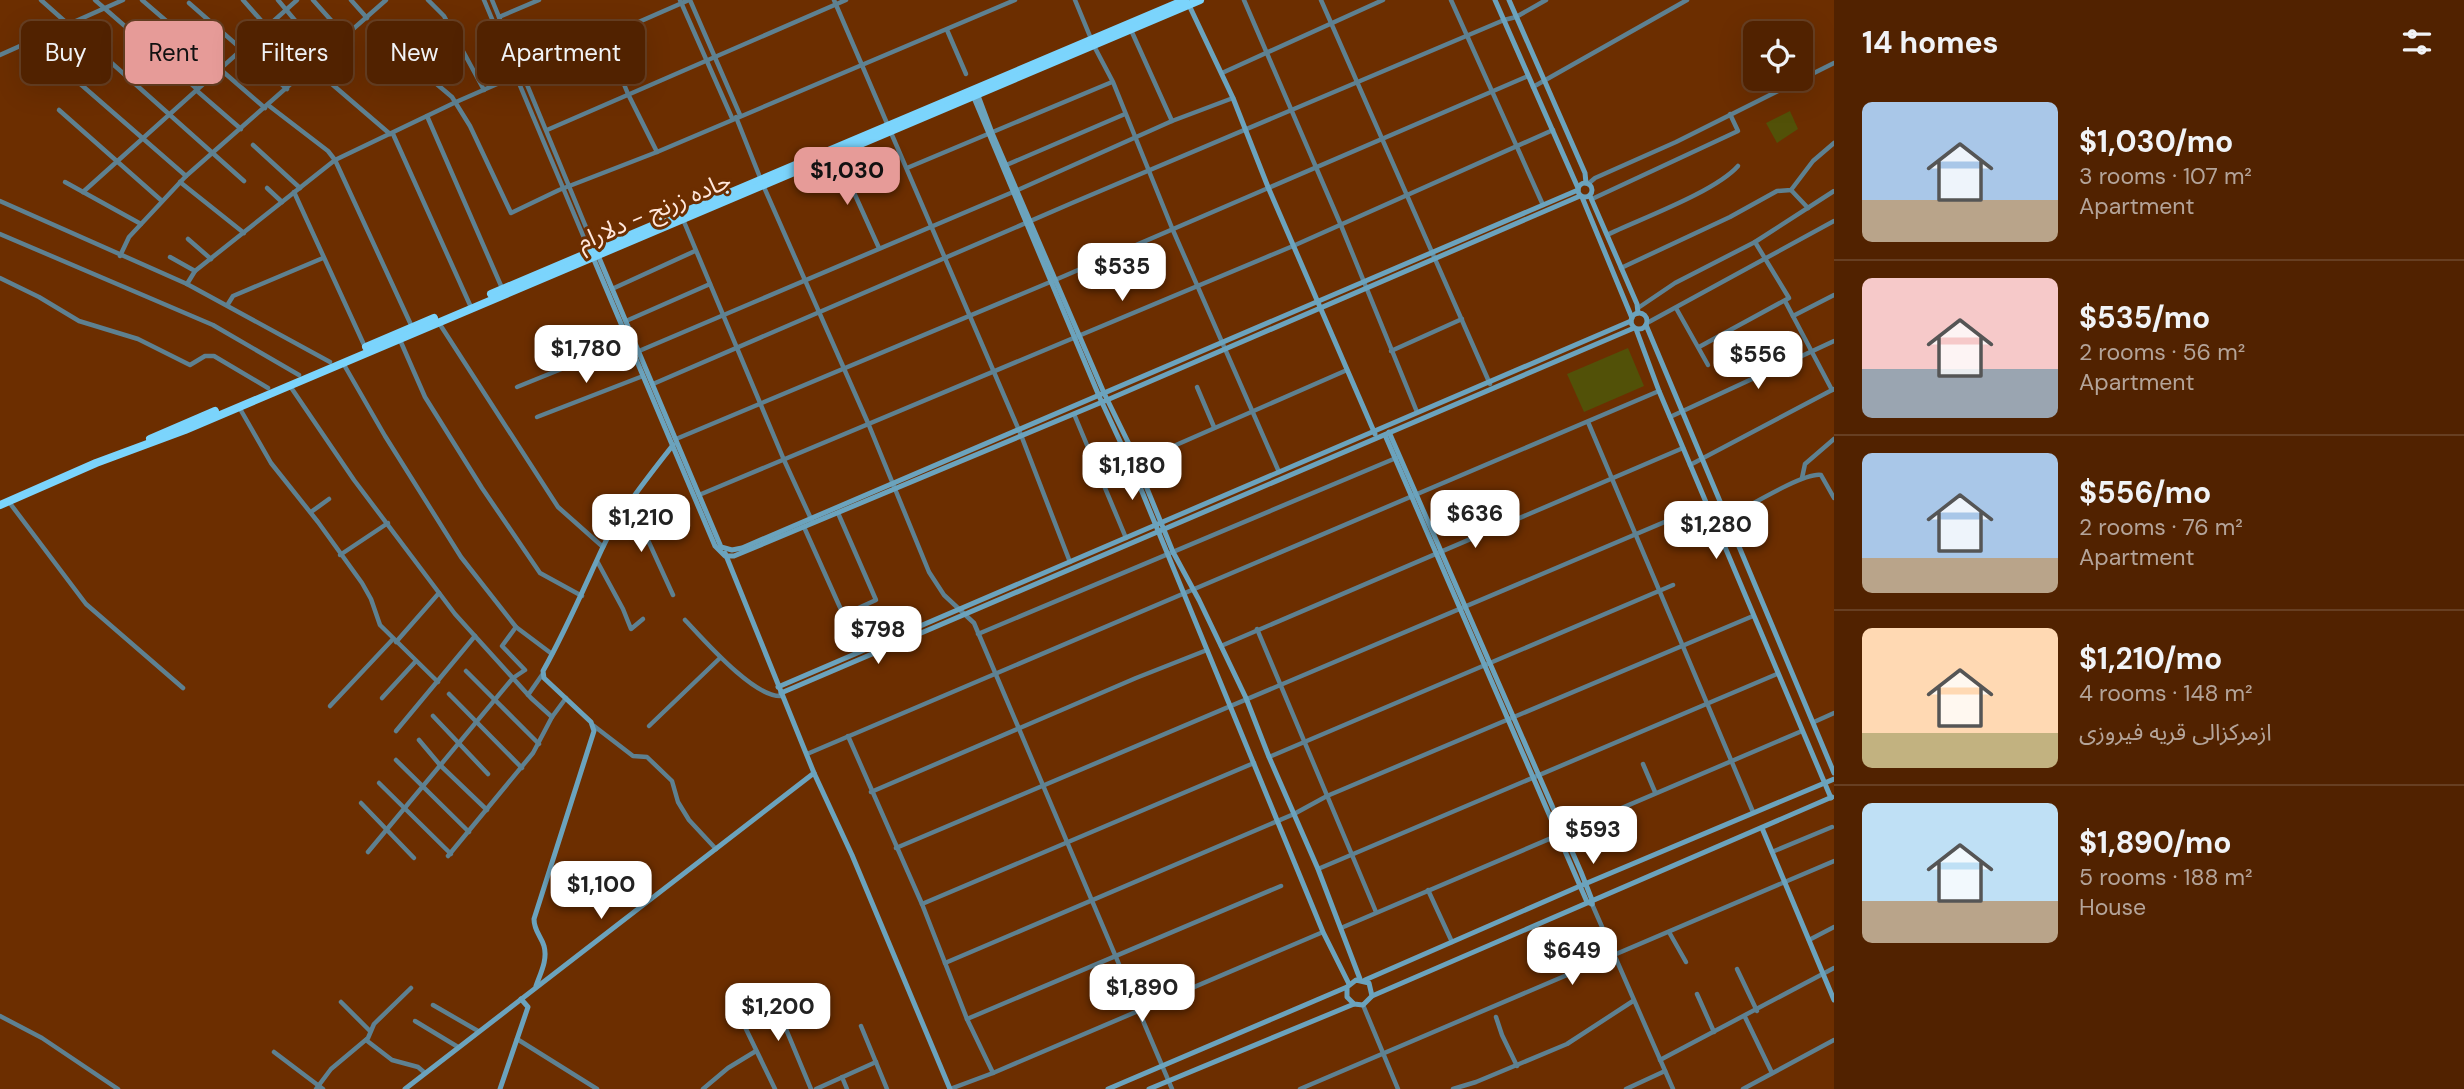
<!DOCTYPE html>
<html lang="en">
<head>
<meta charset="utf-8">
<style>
  :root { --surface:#512200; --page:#572a0a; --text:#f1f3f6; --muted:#b4a499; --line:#673f22; --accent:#e69b98 }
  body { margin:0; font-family:"DM Sans","Noto Sans Arabic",sans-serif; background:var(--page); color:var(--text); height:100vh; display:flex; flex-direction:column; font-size:26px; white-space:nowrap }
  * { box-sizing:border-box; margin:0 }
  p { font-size:23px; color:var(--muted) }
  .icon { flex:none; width:38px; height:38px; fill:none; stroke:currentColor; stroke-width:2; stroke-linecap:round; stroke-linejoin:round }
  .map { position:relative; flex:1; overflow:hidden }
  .drawer { display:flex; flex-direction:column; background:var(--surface); width:630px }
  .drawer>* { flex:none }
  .hud { position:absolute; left:21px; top:21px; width:665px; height:63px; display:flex; gap:14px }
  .buttons { position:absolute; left:1743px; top:21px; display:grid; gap:14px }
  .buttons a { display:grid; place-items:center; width:70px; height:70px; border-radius:10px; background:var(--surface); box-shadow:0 7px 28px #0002,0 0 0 2px var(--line); font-size:35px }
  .price { position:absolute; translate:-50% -60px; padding:0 16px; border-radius:14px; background:#fff; color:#222; font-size:23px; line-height:46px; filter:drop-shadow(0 2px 4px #0008) }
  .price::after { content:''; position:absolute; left:50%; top:42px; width:21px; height:16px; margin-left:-10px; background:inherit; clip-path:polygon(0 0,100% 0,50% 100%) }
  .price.selected { background:var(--accent); color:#111 }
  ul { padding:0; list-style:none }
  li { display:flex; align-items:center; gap:21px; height:175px; padding:0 28px }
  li+li { border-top:2px solid var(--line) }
  li span { display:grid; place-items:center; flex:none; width:196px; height:140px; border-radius:10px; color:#555 }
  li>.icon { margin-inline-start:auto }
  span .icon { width:84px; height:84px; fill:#fffc; stroke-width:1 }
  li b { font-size:30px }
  h2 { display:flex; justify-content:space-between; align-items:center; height:84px; padding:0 28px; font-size:30px }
  .pill { padding:0 24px; border-radius:10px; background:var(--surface); box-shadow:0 7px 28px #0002,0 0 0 2px var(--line); font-size:24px; line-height:63px }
  .pill.selected { background:var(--accent); color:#111 }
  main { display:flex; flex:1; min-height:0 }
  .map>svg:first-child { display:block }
  .green { fill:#525108 }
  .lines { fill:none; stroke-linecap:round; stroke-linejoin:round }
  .street { stroke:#5e8191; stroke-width:4.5 }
  .secondary { stroke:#6ba3bd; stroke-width:5 }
  .highway { stroke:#7bd4fc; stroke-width:8 }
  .labels { text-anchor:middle; stroke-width:6; stroke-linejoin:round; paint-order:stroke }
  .street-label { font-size:24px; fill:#ffe7db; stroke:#6c2e00 }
</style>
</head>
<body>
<main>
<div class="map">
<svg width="1834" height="1089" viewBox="0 0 1834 1089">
  <rect width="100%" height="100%" fill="#6c2e00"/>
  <!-- green -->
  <g class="green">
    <polygon points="1790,111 1798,129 1777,143 1766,123"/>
    <polygon points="1628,348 1644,386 1584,412 1567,374"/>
  </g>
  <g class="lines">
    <!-- street -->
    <g class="street">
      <polyline points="41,0 244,181"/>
      <polyline points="95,0 197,89"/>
      <polyline points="142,0 221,68"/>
      <polyline points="243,0 303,68 312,67 390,134"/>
      <polyline points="278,0 324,55"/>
      <polyline points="313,0 346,37"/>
      <polyline points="351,0 367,18"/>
      <polyline points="428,0 444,16 484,90"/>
      <polyline points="484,0 590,252"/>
      <polyline points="492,0 595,249"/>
      <polyline points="680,0 732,118"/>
      <polyline points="690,0 740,115"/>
      <polyline points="834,0 1021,435 1070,562"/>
      <polyline points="1075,0 1094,46 1113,82 1172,228 1279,472"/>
      <polyline points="1244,0 1340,223 1417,412"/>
      <polyline points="1321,0 1490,384"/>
      <polyline points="1451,0 1543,205"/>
      <polyline points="189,3 287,89"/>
      <polyline points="499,17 539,0"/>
      <polyline points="947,30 966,74"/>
      <polyline points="1131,30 1172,121"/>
      <polyline points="382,38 452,97 470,126 511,213 559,190 657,152 1015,0"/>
      <polyline points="605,38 628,94 657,152"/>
      <polyline points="31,41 186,176"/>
      <polyline points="0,55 123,0"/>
      <polyline points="220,69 265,108"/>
      <polyline points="1222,73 1383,0"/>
      <polyline points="1533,87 1687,0"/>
      <polyline points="196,90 241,129"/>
      <polyline points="268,105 328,151 335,160 412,327"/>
      <polyline points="59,110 162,201"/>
      <polyline points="427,116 502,288"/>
      <polyline points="736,117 763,185 868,423 929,572 944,595 974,623 1172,1089"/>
      <polyline points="547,130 846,0"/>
      <polyline points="393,134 470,305"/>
      <polyline points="253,145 300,188"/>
      <polyline points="837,155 879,248"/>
      <polyline points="1004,166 1125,114"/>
      <polyline points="907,168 1112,82"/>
      <polyline points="65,182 141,224"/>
      <polyline points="180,182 244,233"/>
      <polyline points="1588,184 1595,178 1676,142 1834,63"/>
      <polyline points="267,188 282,202"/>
      <polyline points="1791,190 1808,208"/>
      <polyline points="83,192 297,0"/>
      <polyline points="294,192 365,347"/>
      <polyline points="1592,199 1738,131 1730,114"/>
      <polyline points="0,201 187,284 330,362"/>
      <polyline points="682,217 784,460 812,521"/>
      <polyline points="0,234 213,325 299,375"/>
      <path d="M1607,235C1640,219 1715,192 1738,166"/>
      <polyline points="188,239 211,259"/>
      <polyline points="120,256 129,237 186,176 386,0"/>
      <polyline points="170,257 195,271"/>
      <polyline points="1621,268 1730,217 1777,191 1791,190 1813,161 1834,143"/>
      <polyline points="0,278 39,297 79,321 138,339 190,365 205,356 214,356 268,388"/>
      <polyline points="187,284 195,271 335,160 456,102 689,0"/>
      <polyline points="612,289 695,251"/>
      <polyline points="1785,301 1832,390"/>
      <polyline points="228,304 233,296 323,258"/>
      <polyline points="1638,308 1675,283 1755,242 1834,191"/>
      <polyline points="1676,308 1708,365"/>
      <polyline points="1793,316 1834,295"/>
      <polyline points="626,321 710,284"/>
      <polyline points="439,323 558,507 603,547"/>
      <polyline points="1647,323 1834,221"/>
      <polyline points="400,340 425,397 482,488 540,573 582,596"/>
      <polyline points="1699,347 1789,298 1755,242"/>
      <polyline points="639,351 1020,189 1172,121 1233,98"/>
      <polyline points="1391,351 1462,319"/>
      <polyline points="343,363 385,436 461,557 516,627 552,654"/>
      <polyline points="653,384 1072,203 1504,20 1516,17 1546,0"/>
      <polyline points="290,386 354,480 455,614 531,698 552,717"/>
      <polyline points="517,387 628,342"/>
      <polyline points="1197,387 1214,427"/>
      <polyline points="239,407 271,463 318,522 362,583 371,599 380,625 438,682"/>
      <polyline points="1074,414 1126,538"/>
      <polyline points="537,417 643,376"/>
      <polyline points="1670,417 1834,341"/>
      <polyline points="1588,422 1753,812"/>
      <polyline points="676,439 1055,280 1528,76"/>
      <polyline points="1135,463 1347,370"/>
      <polyline points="1690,465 1834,389"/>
      <polyline points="1802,478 1805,464 1834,439"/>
      <polyline points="699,495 1293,246 1553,130"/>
      <polyline points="9,502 86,604 183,688"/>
      <polyline points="631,503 673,595"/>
      <polyline points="311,512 329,499"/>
      <polyline points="838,513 876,600 843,615"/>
      <path d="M1715,524C1737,514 1802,472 1821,475L1834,498"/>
      <polyline points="804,527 860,652"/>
      <polyline points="340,555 388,523"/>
      <polyline points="597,561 623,609 631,629 643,619"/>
      <path d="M685,620C703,639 755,699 782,696"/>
      <polyline points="1257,629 1376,912"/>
      <polyline points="978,634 1396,458"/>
      <polyline points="396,642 439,593"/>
      <polyline points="1221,646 1683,448"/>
      <polyline points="466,671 539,744"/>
      <polyline points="449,694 522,768"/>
      <polyline points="528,695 542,675"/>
      <polyline points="382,698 416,661"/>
      <polyline points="330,706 393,639"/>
      <polyline points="433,716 488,774"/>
      <polyline points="1814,722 1834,713"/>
      <polyline points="594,726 633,756 647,757 672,781 678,802 689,820 716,849"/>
      <polyline points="649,726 720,658"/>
      <polyline points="396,731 475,636"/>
      <polyline points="848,736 922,904 967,1019 993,1073"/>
      <polyline points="419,740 440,765 487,810"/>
      <polyline points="807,754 1659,391"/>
      <polyline points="1269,757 1673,585"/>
      <polyline points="396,760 469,832"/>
      <polyline points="1643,764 1655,792"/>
      <polyline points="379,783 451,854"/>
      <polyline points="871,792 1136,678 1207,650"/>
      <polyline points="361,803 414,858"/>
      <polyline points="896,848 1707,504"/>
      <polyline points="368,852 513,678 525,670 502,646 516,627"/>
      <polyline points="1772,852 1832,827"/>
      <polyline points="448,856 533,753 552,717 566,698"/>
      <polyline points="1318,869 1777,674"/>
      <polyline points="1428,890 1452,942"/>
      <polyline points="922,904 1254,763"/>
      <polyline points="1592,904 1673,1089"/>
      <polyline points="1341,928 1802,731"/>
      <polyline points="1669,932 1686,962"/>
      <polyline points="1809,940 1834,927"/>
      <polyline points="945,963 1294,814 1327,796 1753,616"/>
      <polyline points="1737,969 1757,1011"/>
      <polyline points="768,986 811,1089"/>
      <polyline points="1697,994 1714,1032"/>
      <polyline points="731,998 775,1089"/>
      <polyline points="341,1002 370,1031"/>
      <polyline points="433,1005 478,1031"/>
      <polyline points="1363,1005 1398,1089"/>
      <polyline points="0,1016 42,1038 118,1089"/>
      <polyline points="1496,1017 1502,1035 1517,1066"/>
      <polyline points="1745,1017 1772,1073"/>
      <polyline points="967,1019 1281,886"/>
      <polyline points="415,1021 458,1047"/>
      <polyline points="861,1026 887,1089"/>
      <polyline points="517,1039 597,1089"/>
      <polyline points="366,1040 392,1060 418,1067 425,1073"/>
      <polyline points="274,1052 323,1089"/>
      <polyline points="1660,1060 1834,968"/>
      <polyline points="842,1077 847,1089"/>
      <polyline points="316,1089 331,1069 368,1038 374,1024 411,988"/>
      <polyline points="703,1089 728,1068 756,1051"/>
      <polyline points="816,1089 876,1062"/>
      <polyline points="950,1089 993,1073 1323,932"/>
      <polyline points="1300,1089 1834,861"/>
      <polyline points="1453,1089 1476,1082 1567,1044 1633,1001"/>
      <polyline points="1626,1089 1665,1071"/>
      <polyline points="1743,1089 1834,1040"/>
    </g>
    <!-- secondary -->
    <g class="secondary">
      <polyline points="1495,0 1578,188"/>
      <polyline points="1509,0 1585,173 1586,183"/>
      <polyline points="1188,3 1233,98 1268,187 1375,434"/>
      <polyline points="972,93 1099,396 1131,465 1323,932 1349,984"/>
      <polyline points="977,93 992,133 1104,393 1128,442 1173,552 1199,600 1246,698 1269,757 1318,869 1360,979"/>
      <circle cx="1585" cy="190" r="7"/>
      <polyline points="1590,196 1637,304 1638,313"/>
      <polyline points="1582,197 1632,318"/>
      <polyline points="597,253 721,547 732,550 742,548 1578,190"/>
      <polyline points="592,255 715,546 725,556 734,556 1107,400 1580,196"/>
      <circle cx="1639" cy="321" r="8"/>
      <polyline points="1646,325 1834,773"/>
      <polyline points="1636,329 1659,391 1831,798"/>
      <polyline points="1389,432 1581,872 1592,900 1592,904"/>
      <polyline points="1385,435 1587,902 1592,904"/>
      <polyline points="725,553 814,773 852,855 950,1089"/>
      <polyline points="778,687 1631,321"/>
      <polyline points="781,693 1634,328"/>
      <polyline points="1762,828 1834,1000"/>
      <polyline points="1365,980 1580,886 1834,779"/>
      <path d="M536,986C540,974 548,960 544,946C541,936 534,931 534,919L594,731L591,722L544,678L543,671C565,632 583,590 602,549C618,514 649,476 673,445"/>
      <polyline points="1372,996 1832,797"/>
      <polyline points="405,1089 814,773"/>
      <polyline points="500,1089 528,1007 521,999"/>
      <polyline points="1108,1089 1347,987 1356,980 1369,983 1372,996 1363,1005 1354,1004 1347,997 1347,987"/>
      <polyline points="1149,1089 1354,1004"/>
    </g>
    <!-- highway -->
    <g class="highway">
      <polyline points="491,294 1185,0"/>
      <polyline points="366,347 434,318"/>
      <polyline points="150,439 215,411"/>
      <polyline points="0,505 96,463 185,430 1200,0"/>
    </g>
  </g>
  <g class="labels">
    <!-- street labels -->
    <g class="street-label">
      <text transform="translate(654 211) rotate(-23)" y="8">جاده زرنج - دلارام</text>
    </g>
  </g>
</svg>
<div class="buttons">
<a><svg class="icon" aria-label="locate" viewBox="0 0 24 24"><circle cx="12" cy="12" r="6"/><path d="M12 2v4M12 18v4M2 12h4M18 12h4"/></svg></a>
</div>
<b class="price selected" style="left:847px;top:207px">$1,030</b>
<b class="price" style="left:1122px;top:303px">$535</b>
<b class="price" style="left:586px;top:385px">$1,780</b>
<b class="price" style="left:1758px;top:391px">$556</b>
<b class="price" style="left:1132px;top:502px">$1,180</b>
<b class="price" style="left:1475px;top:550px">$636</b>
<b class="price" style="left:641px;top:554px">$1,210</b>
<b class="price" style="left:1716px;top:561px">$1,280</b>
<b class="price" style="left:878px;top:666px">$798</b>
<b class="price" style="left:1593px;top:866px">$593</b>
<b class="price" style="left:601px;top:921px">$1,100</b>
<b class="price" style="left:1572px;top:987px">$649</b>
<b class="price" style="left:1142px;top:1024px">$1,890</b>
<b class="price" style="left:778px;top:1043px">$1,200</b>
<div class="hud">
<a class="pill">Buy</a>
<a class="pill selected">Rent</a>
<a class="pill">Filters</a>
<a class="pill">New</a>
<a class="pill">Apartment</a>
</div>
</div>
<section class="drawer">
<h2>14 homes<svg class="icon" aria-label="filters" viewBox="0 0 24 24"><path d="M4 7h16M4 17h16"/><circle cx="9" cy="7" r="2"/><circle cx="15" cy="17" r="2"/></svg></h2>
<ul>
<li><span style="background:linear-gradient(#a9c7e8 70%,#b9a48a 0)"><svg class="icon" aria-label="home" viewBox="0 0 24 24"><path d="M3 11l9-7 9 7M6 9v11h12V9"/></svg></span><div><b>$1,030/mo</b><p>3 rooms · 107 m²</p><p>Apartment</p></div></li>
<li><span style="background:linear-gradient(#f6c9c9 65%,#9aa5b1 0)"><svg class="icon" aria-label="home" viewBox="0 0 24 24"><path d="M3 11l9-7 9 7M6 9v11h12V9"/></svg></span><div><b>$535/mo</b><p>2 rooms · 56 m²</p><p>Apartment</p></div></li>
<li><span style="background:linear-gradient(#a9c7e8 75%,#b9a48a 0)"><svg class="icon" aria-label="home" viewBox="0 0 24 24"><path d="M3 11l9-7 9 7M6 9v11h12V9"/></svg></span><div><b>$556/mo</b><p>2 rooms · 76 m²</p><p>Apartment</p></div></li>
<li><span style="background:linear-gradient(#ffd9b3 75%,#c2b280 0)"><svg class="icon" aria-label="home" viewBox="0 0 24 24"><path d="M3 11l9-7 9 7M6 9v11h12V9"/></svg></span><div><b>$1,210/mo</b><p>4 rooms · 148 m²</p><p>ازمرکزالی قریه فیروزی</p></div></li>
<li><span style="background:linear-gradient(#bfe0f5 70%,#b9a48a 0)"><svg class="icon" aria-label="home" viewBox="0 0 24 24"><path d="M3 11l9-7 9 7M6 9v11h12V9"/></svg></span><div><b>$1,890/mo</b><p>5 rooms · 188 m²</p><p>House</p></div></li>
</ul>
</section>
</main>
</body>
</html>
